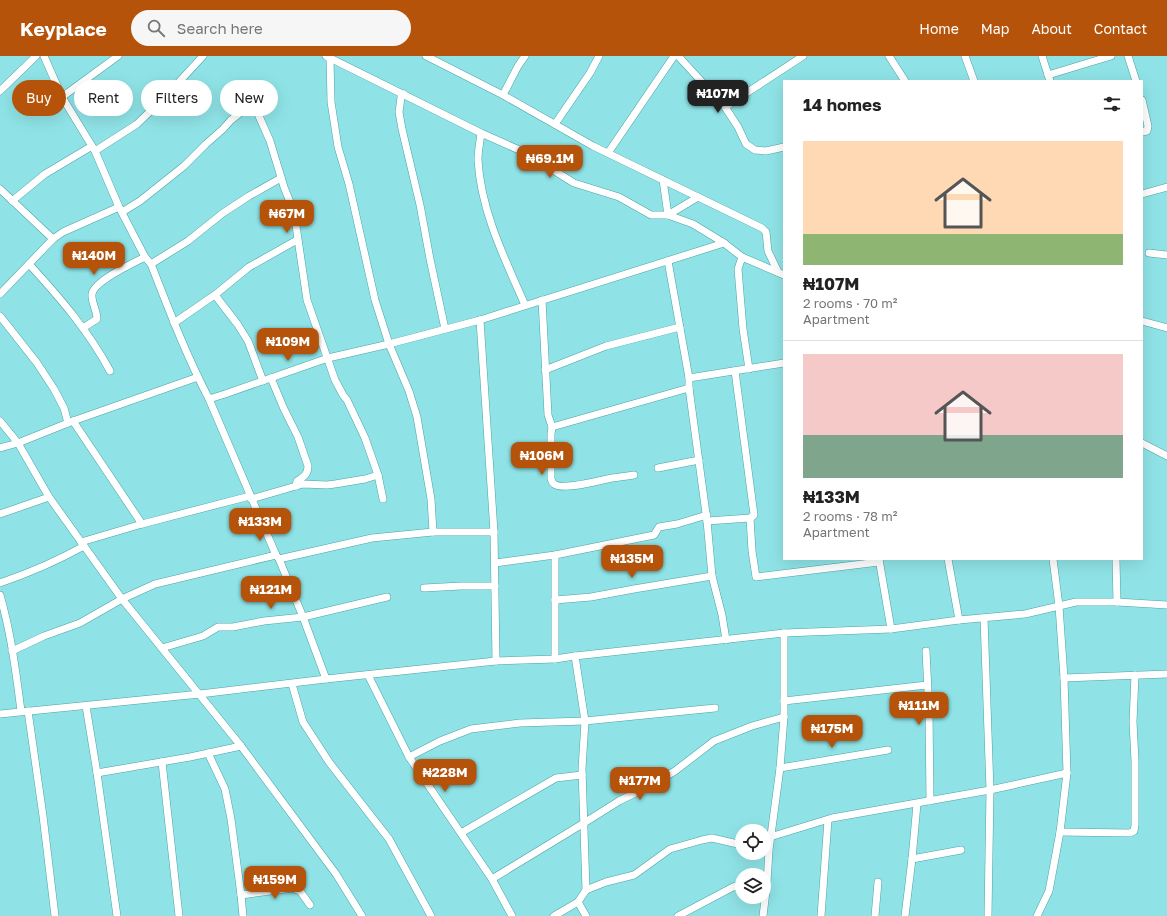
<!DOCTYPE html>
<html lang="en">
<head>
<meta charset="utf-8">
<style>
  :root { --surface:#fff; --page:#f6f6f6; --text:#222; --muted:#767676; --line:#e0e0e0; --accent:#b45309 }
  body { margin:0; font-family:"Golos Text",sans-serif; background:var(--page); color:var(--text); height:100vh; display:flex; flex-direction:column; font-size:15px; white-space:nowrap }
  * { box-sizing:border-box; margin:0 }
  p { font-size:13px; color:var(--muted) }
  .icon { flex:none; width:22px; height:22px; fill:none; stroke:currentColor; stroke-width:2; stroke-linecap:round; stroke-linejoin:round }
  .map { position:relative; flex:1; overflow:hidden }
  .sheet { position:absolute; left:783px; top:24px; width:360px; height:480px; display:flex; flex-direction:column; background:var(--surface); border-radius:0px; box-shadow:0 4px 16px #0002 }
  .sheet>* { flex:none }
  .banner { position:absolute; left:12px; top:24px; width:380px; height:36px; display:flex; gap:8px }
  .tools { position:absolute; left:735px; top:768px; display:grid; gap:8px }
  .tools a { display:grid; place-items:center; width:36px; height:36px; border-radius:50%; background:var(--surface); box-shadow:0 4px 16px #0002; font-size:20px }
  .price { position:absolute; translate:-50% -34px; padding:0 9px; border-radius:8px; background:var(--accent); color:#fff; font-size:13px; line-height:26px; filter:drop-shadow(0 1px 2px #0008) }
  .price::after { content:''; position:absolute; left:50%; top:24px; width:12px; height:9px; margin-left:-6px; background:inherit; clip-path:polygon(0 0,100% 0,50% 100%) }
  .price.selected { background:#222; color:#fff }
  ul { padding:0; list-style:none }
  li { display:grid; align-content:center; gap:8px; height:212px; padding:0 20px }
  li+li { border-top:1px solid var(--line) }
  li span { display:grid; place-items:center; height:124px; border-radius:0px; color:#555 }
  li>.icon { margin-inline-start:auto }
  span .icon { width:72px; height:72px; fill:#fffc; stroke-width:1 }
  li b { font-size:17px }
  h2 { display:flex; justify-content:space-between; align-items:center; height:48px; padding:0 20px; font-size:17px }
  .chip { padding:0 14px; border-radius:18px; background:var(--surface); box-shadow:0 4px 16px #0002; font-size:14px; line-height:36px }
  .chip.selected { background:var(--accent); color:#fff }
  header { display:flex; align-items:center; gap:24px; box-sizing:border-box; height:56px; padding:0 20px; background:var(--accent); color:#fff }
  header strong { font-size:19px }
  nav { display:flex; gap:22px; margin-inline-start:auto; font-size:14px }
  .search { width:280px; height:36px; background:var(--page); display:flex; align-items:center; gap:10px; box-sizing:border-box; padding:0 14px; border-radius:22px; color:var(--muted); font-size:15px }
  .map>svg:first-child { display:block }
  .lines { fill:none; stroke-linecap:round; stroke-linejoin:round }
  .minor-casing { stroke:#4da2a5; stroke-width:8 }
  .minor { stroke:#fff; stroke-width:7 }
</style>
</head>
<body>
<header>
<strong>Keyplace</strong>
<div class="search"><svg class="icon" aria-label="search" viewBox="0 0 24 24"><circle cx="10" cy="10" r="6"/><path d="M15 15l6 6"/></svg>Search here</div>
<nav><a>Home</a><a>Map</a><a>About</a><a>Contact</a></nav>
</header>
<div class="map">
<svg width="1167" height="860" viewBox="0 0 1167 860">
  <rect width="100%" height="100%" fill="#8fe3e6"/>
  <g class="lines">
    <!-- minor casing -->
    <g class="minor-casing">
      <g id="minor">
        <path d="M44,0L62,41L95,95L119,151L145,201L151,208C169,254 186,299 209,343L225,338L328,302L389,288L480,264L724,187"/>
        <polyline points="326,0 481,77 526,97 574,127 619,141 651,159 668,159 693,168 724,187 742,201 784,219"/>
        <polyline points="426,0 503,39 593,90 762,172 766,176 768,195 778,216"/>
        <polyline points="678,0 725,51 738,71 746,88 755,94 766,95 784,91"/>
        <polyline points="889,0 905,25"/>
        <polyline points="965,0 974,25"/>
        <polyline points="1042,0 1050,25"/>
        <polyline points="1128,0 1136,25"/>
        <polyline points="330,2 331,46 338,91 349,128 375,244 389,288 409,335 417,361 431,443 433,476"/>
        <polyline points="1048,19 1111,0"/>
        <polyline points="0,35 36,0"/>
        <polyline points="404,38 401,41 400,49 399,56 402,73 420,149 430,203 445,273"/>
        <polyline points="503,39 518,10 525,0"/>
        <polyline points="62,41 118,0"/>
        <polyline points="1142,44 1148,70 1147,75 1142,76"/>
        <polyline points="725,51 803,0"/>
        <polyline points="555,68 590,17 599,0"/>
        <path d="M481,77C480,86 478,95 478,104C481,156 505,203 525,249"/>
        <polyline points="95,95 137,68 167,39 203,0"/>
        <polyline points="608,97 674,0"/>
        <polyline points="663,124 668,159 698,141"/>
        <polyline points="0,133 53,183"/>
        <polyline points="1142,138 1167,131"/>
        <polyline points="12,145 45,118 92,90"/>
        <polyline points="122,156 140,145 184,110 206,88 223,73 231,64 249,50 252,50 255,51 270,85 284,131 294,156 307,244 335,324 343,339 347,344 365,382 378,419 383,443"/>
        <polyline points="1149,197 1167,199"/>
        <polyline points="742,201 738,213 743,273 749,313"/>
        <polyline points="668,205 689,322 689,332 707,465 712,520 722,559 726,584"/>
        <path d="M29,208C60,242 88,274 110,315"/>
        <polyline points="151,208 188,185 223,157 249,140 281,122"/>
        <polyline points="0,238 53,183 63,176 119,151"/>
        <polyline points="215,239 238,269 248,285 263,325"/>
        <polyline points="542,244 548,359 552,371 689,332"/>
        <polyline points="0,260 37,307 54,333 64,352 68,367"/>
        <polyline points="480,264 494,476 496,605"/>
        <polyline points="1142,265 1167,272"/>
        <polyline points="174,267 216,238 249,211 297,184"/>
        <path d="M83,272L97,263C97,254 91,246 92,238C94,225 133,207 145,201"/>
        <polyline points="545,314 606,290 680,271"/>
        <path d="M271,322L284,353L298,381L308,410C308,418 304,421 297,425L296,430"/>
        <polyline points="689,322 784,307"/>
        <polyline points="209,343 276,499 279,503 303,561 326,623"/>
        <polyline points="0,365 18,387 49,441 122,543 241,690 336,818 362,860"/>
        <polyline points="73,365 142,468"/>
        <path d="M552,371L551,378V423C552,425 552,427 554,428C563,435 601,424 612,422C620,421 627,420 634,419"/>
        <polyline points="1142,387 1167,400"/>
        <polyline points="0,392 18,387 73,365 198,321"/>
        <polyline points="658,412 699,404"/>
        <polyline points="251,443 303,428 327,429 335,428 365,423 378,419"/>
        <polyline points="0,458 49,441"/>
        <polyline points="750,462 752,495 756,521 879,506"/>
        <polyline points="707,465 750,462 752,461 754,459 735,315"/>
        <polyline points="81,486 142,468 250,440"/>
        <polyline points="279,503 372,482 433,476 494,476"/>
        <polyline points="879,503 891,573"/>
        <polyline points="948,503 959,564"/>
        <polyline points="1116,503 1117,546"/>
        <polyline points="495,507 555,499 654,479 659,471 677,468 707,459"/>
        <path d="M0,527C29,517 57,505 84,490"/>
        <polyline points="424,532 461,530 495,530"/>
        <path d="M0,539C11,577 16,616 21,655"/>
        <polyline points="555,544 591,541 634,533 712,520"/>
        <polyline points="984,562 990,734 988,860"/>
        <polyline points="162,592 203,580 218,571 233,571 264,565 303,561 387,541"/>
        <polyline points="12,595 44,580 80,567 122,543 155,528 276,499"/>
        <polyline points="926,595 929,655 930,745"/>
        <polyline points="575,600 585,665 582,713 586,834"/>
        <polyline points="555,603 555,499"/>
        <polyline points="368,619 409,701 492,823 512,860"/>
        <polyline points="1064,622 1167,618"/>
        <polyline points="292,628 303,666 329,706 389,783 431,860"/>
        <polyline points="784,645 927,629"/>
        <polyline points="86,650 97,717 117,860"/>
        <polyline points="28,655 43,760 55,860"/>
        <polyline points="0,658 200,638 326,623 496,605 555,603 575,600 784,577 891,573 959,564 1025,558 1076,546 1117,546 1167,549"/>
        <polyline points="208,697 225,733 231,763 241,839 243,860"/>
        <polyline points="409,701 440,685 471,673 520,667 585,665 715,652"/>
        <polyline points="162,706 179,860"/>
        <polyline points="780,712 888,694"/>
        <polyline points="97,717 190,701 241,690"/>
        <polyline points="1060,776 1130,777 1134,775 1135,769 1135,705 1133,666 1135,619"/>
        <polyline points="461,777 556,722 582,719"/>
        <polyline points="770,781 832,762 990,734 1067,717"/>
        <polyline points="912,803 961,794"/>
        <polyline points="492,823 584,767 619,745 653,728 675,715 714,685 752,670 784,661"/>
        <polyline points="241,839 292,832 300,835 310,849"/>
        <polyline points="578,846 586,860"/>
        <polyline points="554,860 578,846 586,834 606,826 634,819 670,793 702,784 712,782 742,789"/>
        <polyline points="678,860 733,831 742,829"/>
        <polyline points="763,860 767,827 769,794 780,712 784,661 784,577"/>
        <polyline points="821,860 828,764"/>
        <polyline points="875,860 878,826"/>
        <polyline points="905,860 912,803 917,748"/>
        <polyline points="1037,860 1049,835 1060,776 1067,717 1064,622 1059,550 1053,503"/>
      </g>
    </g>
    <!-- minor -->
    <use href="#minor" class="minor"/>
  </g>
</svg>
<div class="tools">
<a><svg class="icon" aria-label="locate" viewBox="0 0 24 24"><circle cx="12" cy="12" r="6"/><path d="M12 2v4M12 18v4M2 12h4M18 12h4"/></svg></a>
<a><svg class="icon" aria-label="layers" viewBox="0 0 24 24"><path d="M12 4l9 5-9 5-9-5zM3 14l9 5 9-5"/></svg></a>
</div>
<b class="price selected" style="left:718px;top:58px">₦107M</b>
<b class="price" style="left:550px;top:123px">₦69.1M</b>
<b class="price" style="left:287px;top:178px">₦67M</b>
<b class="price" style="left:94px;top:220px">₦140M</b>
<b class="price" style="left:288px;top:306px">₦109M</b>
<b class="price" style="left:542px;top:420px">₦106M</b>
<b class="price" style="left:260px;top:486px">₦133M</b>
<b class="price" style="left:632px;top:523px">₦135M</b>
<b class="price" style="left:271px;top:554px">₦121M</b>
<b class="price" style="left:919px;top:670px">₦111M</b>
<b class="price" style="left:832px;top:693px">₦175M</b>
<b class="price" style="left:445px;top:737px">₦228M</b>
<b class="price" style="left:640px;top:745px">₦177M</b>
<b class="price" style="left:275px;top:844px">₦159M</b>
<div class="banner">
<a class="chip selected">Buy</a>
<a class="chip">Rent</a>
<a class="chip">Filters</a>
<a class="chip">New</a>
</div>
<section class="sheet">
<h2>14 homes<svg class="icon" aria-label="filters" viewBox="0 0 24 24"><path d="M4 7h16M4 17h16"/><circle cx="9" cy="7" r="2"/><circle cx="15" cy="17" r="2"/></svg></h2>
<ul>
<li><span style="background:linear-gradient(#ffd9b3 75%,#8fb573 0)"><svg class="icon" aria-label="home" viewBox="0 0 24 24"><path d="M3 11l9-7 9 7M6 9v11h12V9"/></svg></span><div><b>₦107M</b><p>2 rooms · 70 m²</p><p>Apartment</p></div></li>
<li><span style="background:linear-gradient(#f6c9c9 65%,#7fa58c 0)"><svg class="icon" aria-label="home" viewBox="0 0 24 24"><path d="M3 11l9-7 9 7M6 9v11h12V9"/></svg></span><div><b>₦133M</b><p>2 rooms · 78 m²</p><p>Apartment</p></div></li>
</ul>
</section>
</div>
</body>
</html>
